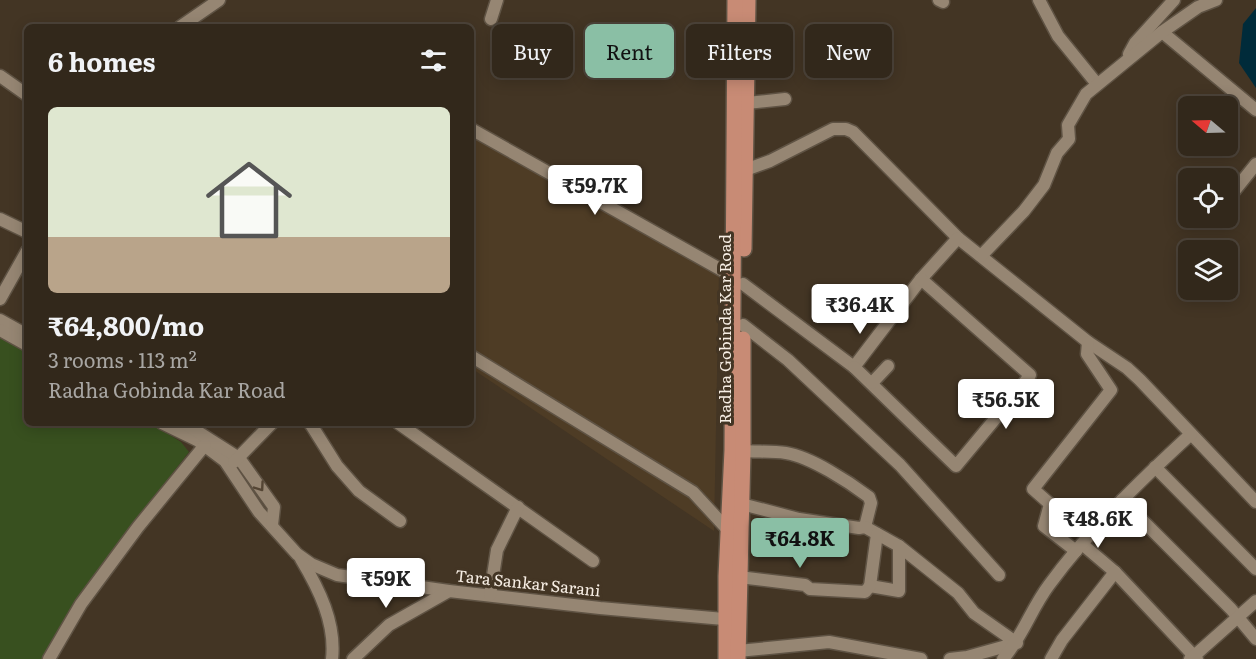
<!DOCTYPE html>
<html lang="en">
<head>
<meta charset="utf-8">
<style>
  :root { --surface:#32281b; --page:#3a3024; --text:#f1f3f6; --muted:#a8a6a3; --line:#4d443a; --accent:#8abfa5 }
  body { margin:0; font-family:Literata,serif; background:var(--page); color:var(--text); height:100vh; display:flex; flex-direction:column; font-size:22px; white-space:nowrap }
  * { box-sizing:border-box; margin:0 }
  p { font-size:20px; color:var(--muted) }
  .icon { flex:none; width:33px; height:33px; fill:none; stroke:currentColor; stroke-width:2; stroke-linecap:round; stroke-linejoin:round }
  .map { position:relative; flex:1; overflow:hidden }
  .sheet { position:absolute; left:24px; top:24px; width:450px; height:402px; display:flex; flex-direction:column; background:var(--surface); border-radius:9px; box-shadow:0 3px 15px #0003,0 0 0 2px var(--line) }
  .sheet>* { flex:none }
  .banner { position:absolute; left:492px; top:24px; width:570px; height:54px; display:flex; gap:12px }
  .needle { width:39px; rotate:289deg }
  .tools { position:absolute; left:1178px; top:96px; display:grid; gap:12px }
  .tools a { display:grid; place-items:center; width:60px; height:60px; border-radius:9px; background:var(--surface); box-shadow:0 3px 15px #0003,0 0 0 2px var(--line); font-size:30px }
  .price { position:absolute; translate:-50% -51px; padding:0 14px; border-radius:6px; background:#fff; color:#222; font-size:20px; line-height:39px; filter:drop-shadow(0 2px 3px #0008) }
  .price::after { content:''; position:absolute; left:50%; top:36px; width:18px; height:14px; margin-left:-9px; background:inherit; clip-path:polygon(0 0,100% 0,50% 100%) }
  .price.current { background:var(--accent); color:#111 }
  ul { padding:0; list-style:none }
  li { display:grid; align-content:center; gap:12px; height:318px; padding:0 24px }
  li+li { border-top:2px solid var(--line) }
  li span { display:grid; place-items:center; height:186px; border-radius:9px; color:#555 }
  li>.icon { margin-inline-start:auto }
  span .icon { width:108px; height:108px; fill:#fffc; stroke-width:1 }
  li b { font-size:26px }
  h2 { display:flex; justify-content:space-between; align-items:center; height:72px; padding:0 24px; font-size:26px }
  .pill { padding:0 21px; border-radius:9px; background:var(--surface); box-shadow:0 3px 15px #0003,0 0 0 2px var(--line); font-size:21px; line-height:54px }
  .pill.current { background:var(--accent); color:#111 }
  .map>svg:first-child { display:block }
  .built { fill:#4e3c25 }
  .green { fill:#38501f }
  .water { fill:#002b3a }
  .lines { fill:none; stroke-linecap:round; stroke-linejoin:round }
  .minor-casing { stroke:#5f5344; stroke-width:15 }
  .major-casing { stroke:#5f5344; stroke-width:18 }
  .minor { stroke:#968673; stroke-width:12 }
  .major { stroke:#c88b75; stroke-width:15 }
  .oneway { stroke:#544534 }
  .labels { text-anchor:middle; stroke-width:6; stroke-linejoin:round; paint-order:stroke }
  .street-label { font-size:16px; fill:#f7eee4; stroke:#433524 }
</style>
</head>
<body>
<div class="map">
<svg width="1256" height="659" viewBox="0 0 1256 659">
  <rect width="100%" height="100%" fill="#433524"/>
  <!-- built -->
  <polygon class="built" points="471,120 719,270 714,531 471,368"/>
  <!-- green -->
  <polygon class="green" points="0,330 27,348 27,423 151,423 181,442 189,452 117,544 74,607 44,659 0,659"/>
  <!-- water -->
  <polygon class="water" points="1256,8 1256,88 1239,63 1243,24"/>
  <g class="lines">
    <!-- minor casing -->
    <g class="minor-casing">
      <g id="minor">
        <polyline points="939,0 943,2"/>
        <polyline points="1039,0 1058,36 1097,84"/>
        <polyline points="491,19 497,0"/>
        <polyline points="180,27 219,0"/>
        <polyline points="1162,32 1256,110"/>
        <polyline points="1129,54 1135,43 1174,0"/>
        <polyline points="0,76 27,95"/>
        <polyline points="747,103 785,99"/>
        <polyline points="471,129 734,277"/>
        <polyline points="737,173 770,161 833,129 846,129 853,132 958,238 1088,342 1127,368 1140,380 1256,502"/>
        <polyline points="1227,200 1256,164"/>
        <polyline points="0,219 27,232"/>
        <polyline points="981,256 1024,211 1044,185 1057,153 1069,139 1068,125 1086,94 1162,32 1198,7 1216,0"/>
        <polyline points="743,284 854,367 921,279 958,238"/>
        <polyline points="0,299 27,251"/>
        <polyline points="0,320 27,335"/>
        <polyline points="743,325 788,360 900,465 999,575"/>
        <polyline points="0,330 27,345"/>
        <polyline points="471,356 693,492 728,530 733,531"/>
        <polyline points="854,367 956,466 1020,389 1030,375 921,279"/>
        <polyline points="872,383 888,366"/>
        <polyline points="162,423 197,440 225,461 259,512 297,554 311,564 337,575 449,591 600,608 735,620"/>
        <polyline points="184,423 239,458 274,507 272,525"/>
        <polyline points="310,423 337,466 359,491 400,521"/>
        <polyline points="398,423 593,561"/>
        <path d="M743,451C757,452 772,451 786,453C811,457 849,482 869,497L871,503L865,527"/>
        <polyline points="234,462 272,423"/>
        <polyline points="1155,467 1256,569"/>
        <polyline points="1122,500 1231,609 1256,639"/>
        <polyline points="734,502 799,519 859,528 865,527 899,546 958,593 974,613 1017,643 967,657 950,659"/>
        <polyline points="877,534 870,586 899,591 899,546"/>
        <polyline points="1082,544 1115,572 1194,656 1190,659"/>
        <polyline points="1076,551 1044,526 1050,504 1033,489 1111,390 1087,354 1088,342"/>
        <path d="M301,559C319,589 336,623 332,659"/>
        <polyline points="739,577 805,585 810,589 865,592 870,586"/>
        <polyline points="490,595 497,550 518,507"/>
        <polyline points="738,651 829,642 921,659"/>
        <polyline points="49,659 81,604 138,527 205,445"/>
        <polyline points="353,659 389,625 449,591"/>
        <path d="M1003,659C1023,636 1031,609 1049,585C1090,529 1140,481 1191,434"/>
        <polyline points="1051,659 1062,640 1115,572"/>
        <polyline points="1197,659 1194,656 1256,601"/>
      </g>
    </g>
    <!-- major casing -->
    <g class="major-casing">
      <g id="major">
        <polyline points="744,249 748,0"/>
        <polyline points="726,659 726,576 732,450 735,0"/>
        <polyline points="738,659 743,451 743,339"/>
      </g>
    </g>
    <!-- minor -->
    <use href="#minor" class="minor"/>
    <!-- major -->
    <use href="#major" class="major"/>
  </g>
  <!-- one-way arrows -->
  <defs><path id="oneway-chevron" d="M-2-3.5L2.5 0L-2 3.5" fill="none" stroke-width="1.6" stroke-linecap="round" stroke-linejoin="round" transform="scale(1.5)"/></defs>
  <use class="oneway" href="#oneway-chevron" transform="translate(260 487) rotate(55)"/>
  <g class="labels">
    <!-- street labels -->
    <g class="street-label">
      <text transform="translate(725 329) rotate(-90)" y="6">Radha Gobinda Kar Road</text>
      <text transform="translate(528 583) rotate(6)" y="6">Tara Sankar Sarani</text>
    </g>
  </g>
</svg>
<div class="tools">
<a><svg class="needle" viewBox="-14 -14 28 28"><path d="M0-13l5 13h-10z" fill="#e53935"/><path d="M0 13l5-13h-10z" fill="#a8a6a3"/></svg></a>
<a><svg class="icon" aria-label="locate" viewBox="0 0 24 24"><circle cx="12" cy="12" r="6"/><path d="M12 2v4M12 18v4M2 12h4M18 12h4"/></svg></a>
<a><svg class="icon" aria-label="layers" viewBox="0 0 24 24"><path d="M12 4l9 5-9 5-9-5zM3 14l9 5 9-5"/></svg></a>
</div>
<b class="price" style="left:595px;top:216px">₹59.7K</b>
<b class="price" style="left:860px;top:335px">₹36.4K</b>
<b class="price" style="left:1006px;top:430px">₹56.5K</b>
<b class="price" style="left:1098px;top:549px">₹48.6K</b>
<b class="price current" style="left:800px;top:569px">₹64.8K</b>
<b class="price" style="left:386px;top:609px">₹59K</b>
<div class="banner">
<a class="pill">Buy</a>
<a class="pill current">Rent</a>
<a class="pill">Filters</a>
<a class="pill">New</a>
</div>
<section class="sheet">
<h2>6 homes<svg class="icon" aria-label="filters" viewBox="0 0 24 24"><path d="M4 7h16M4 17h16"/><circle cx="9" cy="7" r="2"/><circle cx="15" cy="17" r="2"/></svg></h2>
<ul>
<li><span style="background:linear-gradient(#dfe7d0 70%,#b9a48a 0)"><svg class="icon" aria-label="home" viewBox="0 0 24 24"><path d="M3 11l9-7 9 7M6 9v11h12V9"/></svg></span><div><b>₹64,800/mo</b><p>3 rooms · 113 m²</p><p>Radha Gobinda Kar Road</p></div></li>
</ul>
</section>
</div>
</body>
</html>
